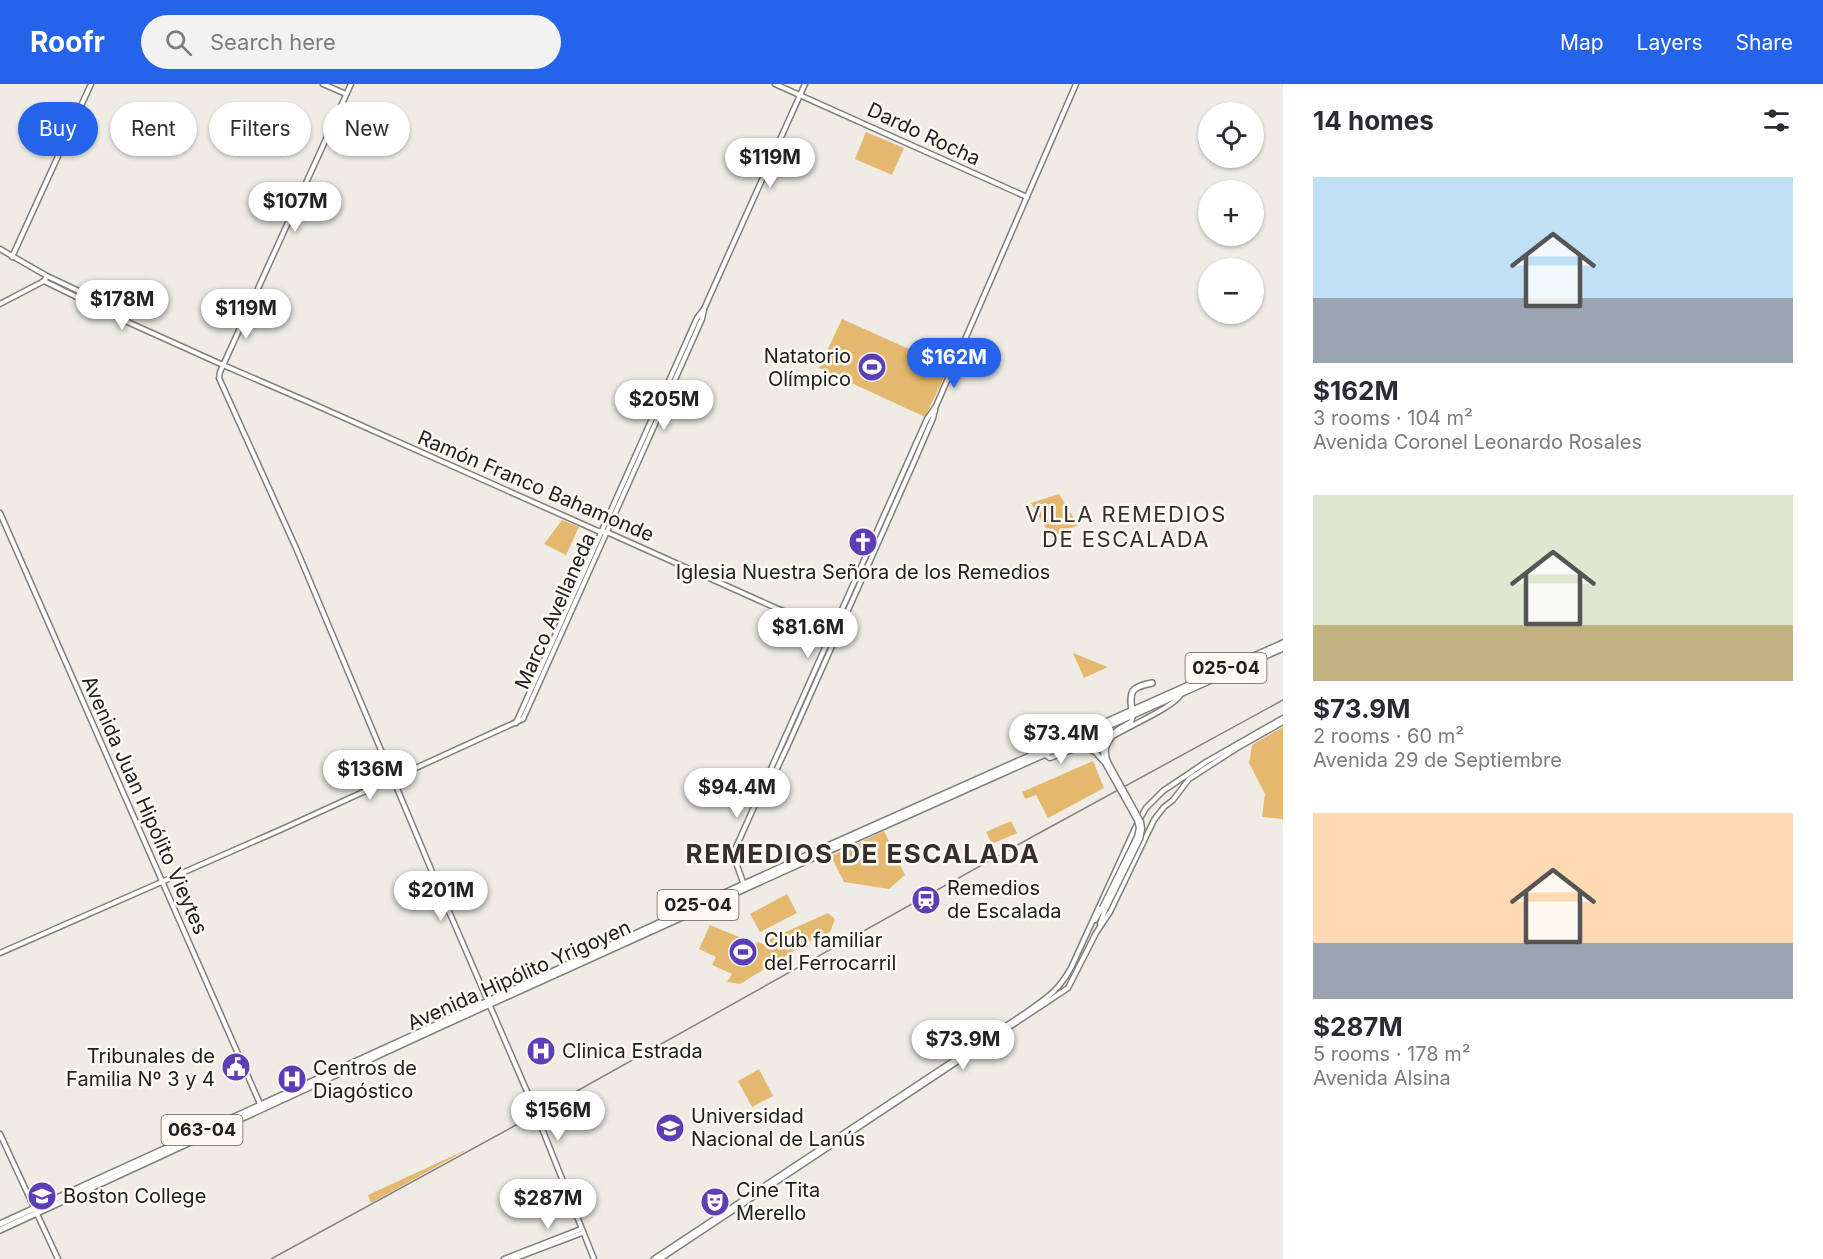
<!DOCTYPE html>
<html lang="en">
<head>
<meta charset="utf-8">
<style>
  :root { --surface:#fff; --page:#f2f2f3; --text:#2b2b33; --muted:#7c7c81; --accent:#2563eb }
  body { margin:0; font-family:Inter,sans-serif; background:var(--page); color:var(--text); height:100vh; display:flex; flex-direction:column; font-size:22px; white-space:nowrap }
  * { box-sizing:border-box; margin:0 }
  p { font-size:20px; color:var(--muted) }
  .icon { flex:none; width:33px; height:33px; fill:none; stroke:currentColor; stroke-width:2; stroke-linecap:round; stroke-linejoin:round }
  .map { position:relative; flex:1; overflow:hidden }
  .drawer { display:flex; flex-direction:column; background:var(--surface); width:540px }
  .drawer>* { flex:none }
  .top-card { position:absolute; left:18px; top:18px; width:570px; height:54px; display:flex; gap:12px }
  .fabs { position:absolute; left:1198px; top:18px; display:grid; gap:12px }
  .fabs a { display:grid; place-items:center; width:66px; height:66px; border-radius:50%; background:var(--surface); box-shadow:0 2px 4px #0004; font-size:30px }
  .price { position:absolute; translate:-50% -51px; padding:0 14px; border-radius:21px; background:#fff; color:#222; font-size:20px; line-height:39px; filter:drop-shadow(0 2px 3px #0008) }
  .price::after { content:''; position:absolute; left:50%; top:36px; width:18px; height:14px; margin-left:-9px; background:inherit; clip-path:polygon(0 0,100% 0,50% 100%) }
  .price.on { background:var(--accent); color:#fff }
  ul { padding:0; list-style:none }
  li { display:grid; align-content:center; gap:12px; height:318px; padding:0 30px }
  li span { display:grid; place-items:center; height:186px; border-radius:0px; color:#555 }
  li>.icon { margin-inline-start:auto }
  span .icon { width:108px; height:108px; fill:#fffc; stroke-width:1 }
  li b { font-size:26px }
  h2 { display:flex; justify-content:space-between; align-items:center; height:72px; padding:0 30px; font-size:26px }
  .chip { padding:0 21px; border-radius:27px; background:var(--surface); box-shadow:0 2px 4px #0004; font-size:21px; line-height:54px }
  .chip.on { background:var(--accent); color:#fff }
  header { display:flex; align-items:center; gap:36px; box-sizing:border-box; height:84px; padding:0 30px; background:var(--accent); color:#fff }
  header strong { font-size:28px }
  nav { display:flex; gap:33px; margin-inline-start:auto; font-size:21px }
  .search { width:420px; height:54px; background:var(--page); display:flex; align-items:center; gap:15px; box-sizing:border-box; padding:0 21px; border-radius:33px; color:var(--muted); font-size:22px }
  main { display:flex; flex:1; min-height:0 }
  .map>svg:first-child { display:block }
  .green { fill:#e5b86f }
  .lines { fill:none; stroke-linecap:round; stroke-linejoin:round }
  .secondary-tunnel { stroke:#c6c3be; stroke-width:4; stroke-dasharray:4 2; stroke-linecap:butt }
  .secondary-casing { stroke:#827f7a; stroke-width:7 }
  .primary-casing { stroke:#827f7a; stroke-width:8 }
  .secondary { stroke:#fff; stroke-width:4 }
  .primary { stroke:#fff; stroke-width:5 }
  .rail { stroke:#878480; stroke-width:1.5 }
  .secondary-bridge-casing { stroke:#827f7a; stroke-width:7; stroke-linecap:butt }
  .secondary-bridge { stroke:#fff; stroke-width:4 }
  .labels { text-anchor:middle; stroke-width:5; stroke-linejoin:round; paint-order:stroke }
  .shield { fill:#fdf9f3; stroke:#64615e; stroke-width:1.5 }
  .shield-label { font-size:18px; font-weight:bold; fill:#22201e }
  .street-label { font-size:20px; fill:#22201e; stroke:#fdf9f3 }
  .poi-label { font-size:20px; fill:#22201e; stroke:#fdf9f3; text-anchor:start }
  .quarter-label { font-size:22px; letter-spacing:1.5px; fill:#34312d; stroke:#fdf9f3 }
  .district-label { font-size:26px; font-weight:bold; letter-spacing:1.5px; fill:#34312d; stroke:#fdf9f3 }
</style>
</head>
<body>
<header>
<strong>Roofr</strong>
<div class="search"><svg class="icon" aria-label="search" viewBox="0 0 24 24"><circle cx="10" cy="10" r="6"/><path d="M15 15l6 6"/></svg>Search here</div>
<nav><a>Map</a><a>Layers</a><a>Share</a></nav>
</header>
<main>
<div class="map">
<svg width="1283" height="1175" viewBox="0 0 1283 1175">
  <rect width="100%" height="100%" fill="#efece6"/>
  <!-- green -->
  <g class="green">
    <polygon points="866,48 904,64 892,91 855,75"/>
    <polygon points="842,235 949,283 925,333 819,284"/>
    <polygon points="1059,410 1078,441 1051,453 1031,419"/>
    <polygon points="562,436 579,443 566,471 544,460"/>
    <polygon points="1073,569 1108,583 1084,594"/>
    <polygon points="1283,643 1283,735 1262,733 1265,710 1249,679 1252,661"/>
    <polygon points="1093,677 1104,704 1048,734 1036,711 1025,715 1022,708"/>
    <polygon points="1011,737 1017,749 992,760 986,748"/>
    <polygon points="884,747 905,791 889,805 844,798 831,772"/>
    <polygon points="787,810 797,829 760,848 750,830"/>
    <polygon points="828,829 835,835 830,848 812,856 740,900 727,898 732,890 712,881 716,873 699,865 710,841 756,860 758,858 765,861 770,855"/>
    <polygon points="759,985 773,1012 752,1023 738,997"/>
    <polygon points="470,1064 371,1119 368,1111"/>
  </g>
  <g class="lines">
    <!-- secondary-tunnel -->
    <polyline class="secondary-tunnel" points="532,1019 541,1042"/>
    <!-- secondary casing -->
    <g class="secondary-casing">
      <g id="secondary">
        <polyline points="323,0 346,10"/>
        <polyline points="351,0 220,288 219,294 296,464 441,809 532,1019"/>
        <polyline points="775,0 1027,113"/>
        <polyline points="0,165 47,192 85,210 82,216"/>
        <polyline points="12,173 91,0"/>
        <polyline points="44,197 132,240 223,281 320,323 598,447 609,449 776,524 838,549"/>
        <polyline points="0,220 44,197 47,192"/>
        <polyline points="0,429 261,1022"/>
        <polyline points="516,639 672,290 697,234 704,225 712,207 805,0"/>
        <polyline points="1045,671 1050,674 1083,662 1095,668 1105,679"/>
        <path d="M1104,676C1099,654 1115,647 1131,638L1133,632"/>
        <path d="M1108,678C1104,668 1105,660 1113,652C1127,643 1176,622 1181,610"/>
        <polyline points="762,709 767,706 788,661 914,378 933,334 935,326"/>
        <polyline points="744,801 733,770 927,335 936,322 1076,0"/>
        <polyline points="1095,836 1102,824"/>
        <polyline points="1100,840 1105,826"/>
        <polyline points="0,869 280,746 523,635 677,291 702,235 704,225"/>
        <polyline points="541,1042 594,1175"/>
        <polyline points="0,1050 58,1175"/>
        <polyline points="504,1175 581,1145"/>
        <polyline points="513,1175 582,1149"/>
        <path d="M654,1175L1024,930C1046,914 1057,909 1071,884L1137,740L1146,724L1163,707L1206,678L1283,634"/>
        <polyline points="660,1175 1068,904 1096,849 1110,828 1154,736 1164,723 1173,716 1189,695 1237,664 1283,638"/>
      </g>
    </g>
    <!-- primary casing -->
    <g class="primary-casing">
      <g id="primary">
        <path d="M1132,627C1129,607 1131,603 1152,599"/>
        <polyline points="0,1140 812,769 1283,559"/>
        <polyline points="0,1146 433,946 817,772 1283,564"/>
      </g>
    </g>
    <!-- secondary -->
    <use href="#secondary" class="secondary"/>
    <!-- primary -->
    <use href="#primary" class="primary"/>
    <!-- rail -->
    <polyline class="rail" points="271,1175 516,1041 1032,753 1283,616"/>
    <!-- secondary-bridge casing -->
    <g class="secondary-bridge-casing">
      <g id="secondary-bridge">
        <polyline points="1102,824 1137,753 1139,744 1137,736 1105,679"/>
        <polyline points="1105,826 1140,755 1142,745 1141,738 1108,678"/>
      </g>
    </g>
    <!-- secondary-bridge -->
    <use href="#secondary-bridge" class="secondary-bridge"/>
  </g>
  <!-- icons -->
  <defs>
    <g id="stadium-disc" transform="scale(1.5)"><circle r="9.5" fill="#5c3fb7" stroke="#fdf9f3"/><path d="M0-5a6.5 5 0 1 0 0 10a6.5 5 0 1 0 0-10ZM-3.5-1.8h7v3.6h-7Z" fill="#fff"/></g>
    <g id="church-disc" transform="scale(1.5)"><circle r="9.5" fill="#5c3fb7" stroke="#fdf9f3"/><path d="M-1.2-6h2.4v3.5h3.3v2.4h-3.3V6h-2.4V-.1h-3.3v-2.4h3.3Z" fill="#fff"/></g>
    <g id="station-disc" transform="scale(1.5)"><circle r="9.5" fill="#5c3fb7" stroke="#fdf9f3"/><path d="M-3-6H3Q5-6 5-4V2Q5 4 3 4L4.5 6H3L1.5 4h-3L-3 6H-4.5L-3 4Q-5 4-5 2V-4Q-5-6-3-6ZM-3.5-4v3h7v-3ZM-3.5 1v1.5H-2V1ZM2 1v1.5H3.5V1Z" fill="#fff"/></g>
    <g id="hospital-disc" transform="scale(1.5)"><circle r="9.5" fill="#5c3fb7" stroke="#fdf9f3"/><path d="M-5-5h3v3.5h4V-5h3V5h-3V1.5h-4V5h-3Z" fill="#fff"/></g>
    <g id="civic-disc" transform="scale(1.5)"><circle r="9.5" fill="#5c3fb7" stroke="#fdf9f3"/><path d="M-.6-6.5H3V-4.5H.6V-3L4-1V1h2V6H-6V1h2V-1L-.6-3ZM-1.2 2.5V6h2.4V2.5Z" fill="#fff"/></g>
    <g id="university-disc" transform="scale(1.5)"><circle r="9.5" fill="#5c3fb7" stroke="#fdf9f3"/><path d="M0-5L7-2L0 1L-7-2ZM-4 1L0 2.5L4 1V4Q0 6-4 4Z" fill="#fff"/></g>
    <g id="theatre-disc" transform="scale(1.5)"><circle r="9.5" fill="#5c3fb7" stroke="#fdf9f3"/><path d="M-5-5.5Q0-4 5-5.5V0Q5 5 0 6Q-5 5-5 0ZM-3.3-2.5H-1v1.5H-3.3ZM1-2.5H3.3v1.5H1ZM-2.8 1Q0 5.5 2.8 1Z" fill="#fff"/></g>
  </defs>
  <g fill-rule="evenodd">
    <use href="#stadium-disc" x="872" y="283"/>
    <use href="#church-disc" x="863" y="458"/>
    <use href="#station-disc" x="926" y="816"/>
    <use href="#stadium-disc" x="743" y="868"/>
    <use href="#hospital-disc" x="541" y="967"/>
    <use href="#civic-disc" x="236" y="983"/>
    <use href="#hospital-disc" x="292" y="995"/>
    <use href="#university-disc" x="670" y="1044"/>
    <use href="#university-disc" x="42" y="1112"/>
    <use href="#theatre-disc" x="715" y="1118"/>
  </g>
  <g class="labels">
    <!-- shield labels -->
    <g class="shield">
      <rect x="1185.5" y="569" width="81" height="30" rx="4.5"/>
      <rect x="657.5" y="806" width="81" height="30" rx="4.5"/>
      <rect x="161.5" y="1031" width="81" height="30" rx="4.5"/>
    </g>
    <g class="shield-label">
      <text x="1226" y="590">025-04</text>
      <text x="698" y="827">025-04</text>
      <text x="202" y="1052">063-04</text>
    </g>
    <!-- street labels -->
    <g class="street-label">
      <text transform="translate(924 50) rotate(25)" y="7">Dardo Rocha</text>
      <text transform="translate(536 402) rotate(23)" y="7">Ramón Franco Bahamonde</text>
      <text transform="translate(555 527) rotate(-66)" y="7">Marco Avellaneda</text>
      <text transform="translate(145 721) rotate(66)" y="7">Avenida Juan Hipólito Vieytes</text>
      <text transform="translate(519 891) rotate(-24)" y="7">Avenida Hipólito Yrigoyen</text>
    </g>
    <!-- poi labels -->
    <g class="poi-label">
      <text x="851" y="279" text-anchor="end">Natatorio<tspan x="851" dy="23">Olímpico</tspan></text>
      <text x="863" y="495" text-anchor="middle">Iglesia Nuestra Señora de los Remedios</text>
      <text x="947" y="811">Remedios<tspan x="947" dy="23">de Escalada</tspan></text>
      <text x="764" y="863">Club familiar<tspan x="764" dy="23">del Ferrocarril</tspan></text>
      <text x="562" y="974">Clinica Estrada</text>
      <text x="215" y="979" text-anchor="end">Tribunales de<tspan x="215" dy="23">Familia Nº 3 y 4</tspan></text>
      <text x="313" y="991">Centros de<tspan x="313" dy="23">Diagóstico</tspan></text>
      <text x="691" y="1039">Universidad<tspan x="691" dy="23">Nacional de Lanús</tspan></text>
      <text x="736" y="1113">Cine Tita<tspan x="736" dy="23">Merello</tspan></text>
      <text x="63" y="1119">Boston College</text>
    </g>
    <!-- quarter labels -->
    <g class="quarter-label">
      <text x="1126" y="438">VILLA REMEDIOS<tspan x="1126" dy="25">DE ESCALADA</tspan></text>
    </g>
    <!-- district labels -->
    <g class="district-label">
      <text x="863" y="779">REMEDIOS DE ESCALADA</text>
    </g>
  </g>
</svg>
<div class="fabs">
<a><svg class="icon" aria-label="locate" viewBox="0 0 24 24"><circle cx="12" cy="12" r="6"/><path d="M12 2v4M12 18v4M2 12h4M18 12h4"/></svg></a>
<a>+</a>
<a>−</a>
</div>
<b class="price" style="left:770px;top:105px">$119M</b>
<b class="price" style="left:295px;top:149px">$107M</b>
<b class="price" style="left:122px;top:247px">$178M</b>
<b class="price" style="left:246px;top:256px">$119M</b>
<b class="price on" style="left:954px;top:305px">$162M</b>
<b class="price" style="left:664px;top:347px">$205M</b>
<b class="price" style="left:808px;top:575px">$81.6M</b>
<b class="price" style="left:1061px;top:681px">$73.4M</b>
<b class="price" style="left:370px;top:717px">$136M</b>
<b class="price" style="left:737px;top:735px">$94.4M</b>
<b class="price" style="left:441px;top:838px">$201M</b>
<b class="price" style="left:963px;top:987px">$73.9M</b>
<b class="price" style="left:558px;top:1058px">$156M</b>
<b class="price" style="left:548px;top:1146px">$287M</b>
<div class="top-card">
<a class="chip on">Buy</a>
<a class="chip">Rent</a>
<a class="chip">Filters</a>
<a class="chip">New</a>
</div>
</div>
<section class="drawer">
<h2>14 homes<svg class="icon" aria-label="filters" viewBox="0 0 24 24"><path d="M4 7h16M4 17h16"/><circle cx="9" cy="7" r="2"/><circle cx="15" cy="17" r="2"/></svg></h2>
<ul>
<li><span style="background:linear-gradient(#bfe0f5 65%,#9aa5b1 0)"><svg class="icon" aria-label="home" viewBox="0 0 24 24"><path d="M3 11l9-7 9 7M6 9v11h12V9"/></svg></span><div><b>$162M</b><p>3 rooms · 104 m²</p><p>Avenida Coronel Leonardo Rosales</p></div></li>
<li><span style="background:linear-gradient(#dfe7d0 70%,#c2b280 0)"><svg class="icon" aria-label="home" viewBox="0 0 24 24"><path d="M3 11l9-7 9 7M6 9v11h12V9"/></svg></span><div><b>$73.9M</b><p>2 rooms · 60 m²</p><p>Avenida 29 de Septiembre</p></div></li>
<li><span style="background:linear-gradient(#ffd9b3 70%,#9aa5b1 0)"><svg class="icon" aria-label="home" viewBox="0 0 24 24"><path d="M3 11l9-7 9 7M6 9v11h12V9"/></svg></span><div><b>$287M</b><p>5 rooms · 178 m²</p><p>Avenida Alsina</p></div></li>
</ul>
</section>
</main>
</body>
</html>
